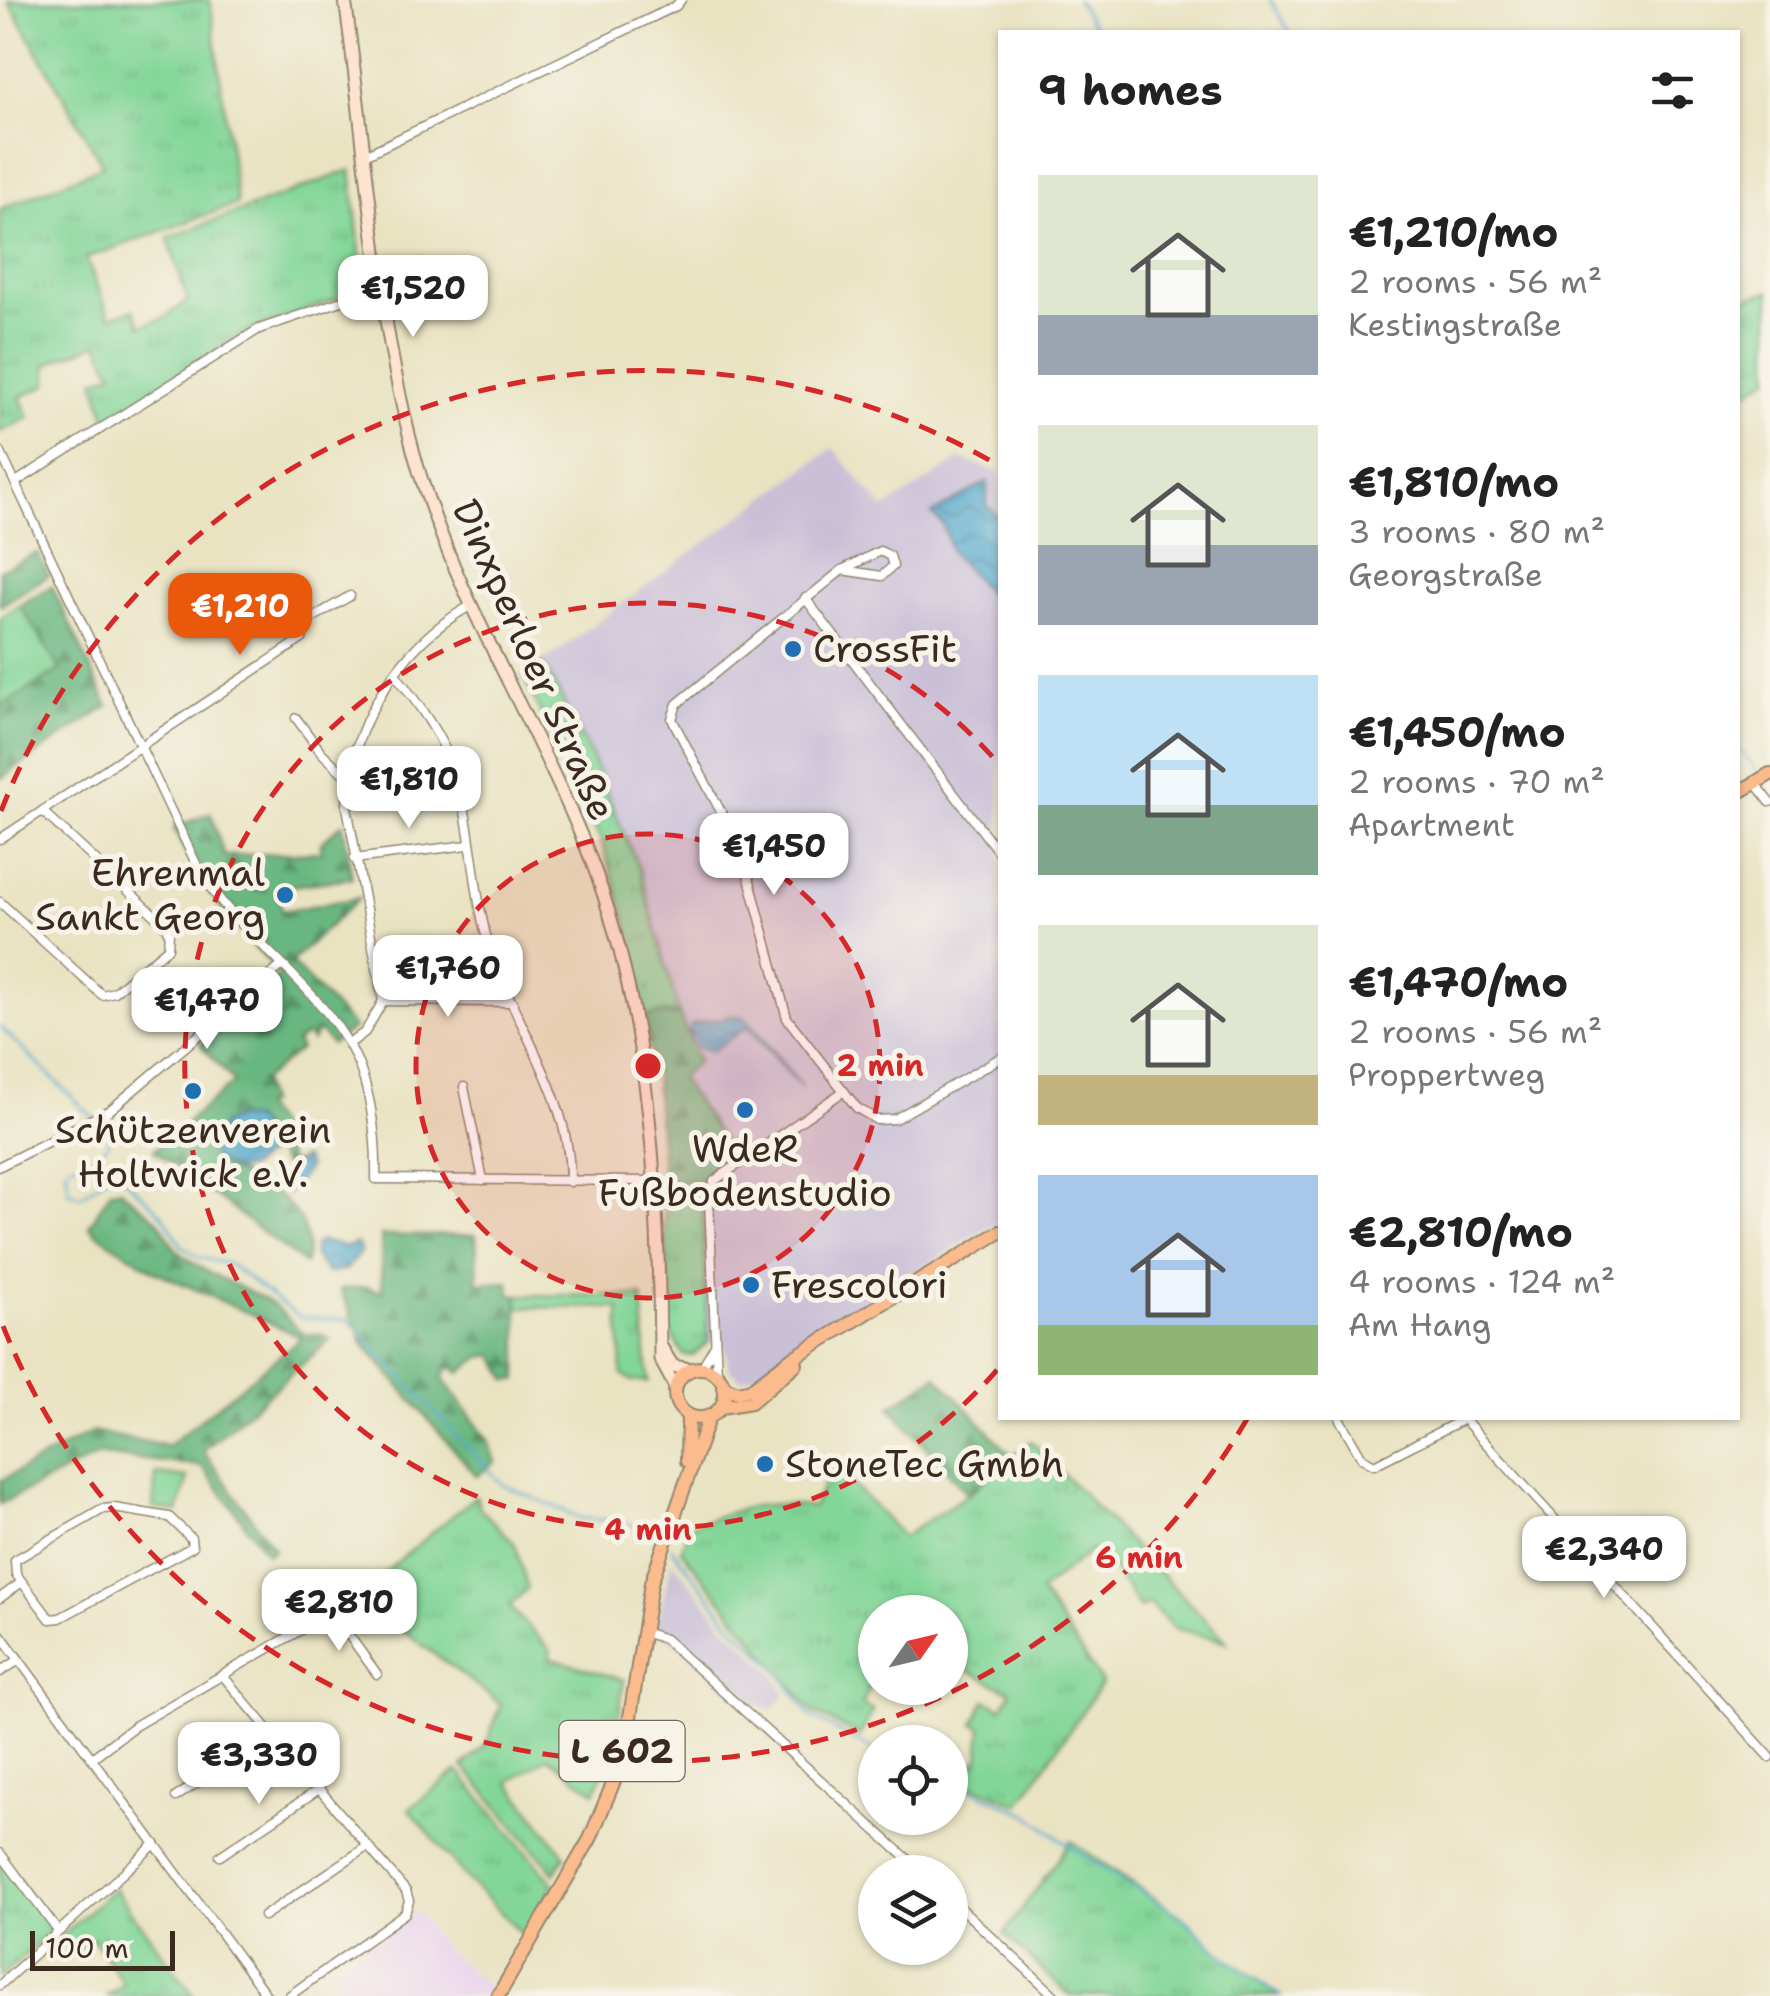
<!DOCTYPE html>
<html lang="en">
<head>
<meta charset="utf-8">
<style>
  :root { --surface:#fff; --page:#f2f2f2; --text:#222; --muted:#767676; --accent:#ea580c }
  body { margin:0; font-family:"Shantell Sans",sans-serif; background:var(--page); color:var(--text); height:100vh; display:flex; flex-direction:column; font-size:38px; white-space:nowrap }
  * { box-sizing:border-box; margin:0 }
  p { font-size:32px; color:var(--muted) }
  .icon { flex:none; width:55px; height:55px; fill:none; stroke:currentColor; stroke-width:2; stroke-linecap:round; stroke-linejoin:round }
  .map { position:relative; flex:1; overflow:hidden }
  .details { position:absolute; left:998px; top:30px; width:742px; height:1390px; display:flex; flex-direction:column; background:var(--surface); border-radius:0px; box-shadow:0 2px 8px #0004 }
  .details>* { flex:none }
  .needle { width:65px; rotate:56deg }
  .controls { position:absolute; left:858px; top:1595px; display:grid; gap:20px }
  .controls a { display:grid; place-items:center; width:110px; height:110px; border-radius:50%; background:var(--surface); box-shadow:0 2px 8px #0004; font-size:50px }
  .scale { position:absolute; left:30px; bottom:25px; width:145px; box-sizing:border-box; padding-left:10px; border:5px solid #3b2a1e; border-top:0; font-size:28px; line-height:35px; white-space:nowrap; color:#3b2a1e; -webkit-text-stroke:8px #f7f3e8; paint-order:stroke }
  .price { position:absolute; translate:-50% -85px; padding:0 22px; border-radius:20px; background:#fff; color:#222; font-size:32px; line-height:65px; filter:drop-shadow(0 2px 5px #0008) }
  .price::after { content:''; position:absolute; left:50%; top:60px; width:30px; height:22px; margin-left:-15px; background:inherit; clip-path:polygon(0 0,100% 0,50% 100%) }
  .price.on { background:var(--accent); color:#fff }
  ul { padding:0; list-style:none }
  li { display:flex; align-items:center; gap:30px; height:250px; padding:0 40px }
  li span { display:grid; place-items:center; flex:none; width:280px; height:200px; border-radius:0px; color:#555 }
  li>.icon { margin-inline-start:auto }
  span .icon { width:120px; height:120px; fill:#fffc; stroke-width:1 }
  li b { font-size:42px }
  h2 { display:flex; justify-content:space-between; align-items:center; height:120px; padding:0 40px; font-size:42px }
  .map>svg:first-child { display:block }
  .built { fill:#e9d2ee }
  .industrial { fill:#c9bfd7 }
  .grass { fill:url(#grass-tufts); stroke:#5e805b; stroke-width:2.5 }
  .forest { fill:url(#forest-firs); stroke:#52704f; stroke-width:2.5 }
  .park { fill:#82d698; stroke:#5e805b; stroke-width:2.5 }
  .water { fill:url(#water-waves); stroke:#466976; stroke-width:2.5 }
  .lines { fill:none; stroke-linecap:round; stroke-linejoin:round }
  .stream { stroke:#51a8ce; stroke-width:2.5 }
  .minor-casing { stroke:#928670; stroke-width:11 }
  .secondary-casing { stroke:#928670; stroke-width:15 }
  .primary-casing { stroke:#928670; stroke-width:16 }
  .minor { stroke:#fff; stroke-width:8 }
  .secondary { stroke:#fde4d1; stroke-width:11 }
  .primary { stroke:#fbbb8d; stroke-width:12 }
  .ring { fill:none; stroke:#d62828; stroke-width:5; stroke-dasharray:18 12 }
  .poi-dot { fill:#1f6fb2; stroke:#f7f3e8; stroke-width:4 }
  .labels { text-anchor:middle; stroke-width:10; stroke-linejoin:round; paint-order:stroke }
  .shield { fill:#f7f3e8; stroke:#73665b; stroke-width:2.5 }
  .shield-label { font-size:35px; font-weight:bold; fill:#3b2a1e }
  .poi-label { font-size:38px; fill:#3b2a1e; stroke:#f7f3e8; text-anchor:start }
  .street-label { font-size:38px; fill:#3b2a1e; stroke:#f7f3e8 }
  .centre { fill:#d62828; stroke:#f7f3e8; stroke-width:5 }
  .ring-label { font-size:30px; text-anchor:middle; font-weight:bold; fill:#d62828; stroke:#f7f3e8; stroke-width:10; stroke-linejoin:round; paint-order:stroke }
</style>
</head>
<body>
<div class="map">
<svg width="1770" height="1996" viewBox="0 0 1770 1996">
  <defs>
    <pattern id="grass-tufts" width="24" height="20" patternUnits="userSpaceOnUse" patternTransform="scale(2.5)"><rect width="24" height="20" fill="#82d698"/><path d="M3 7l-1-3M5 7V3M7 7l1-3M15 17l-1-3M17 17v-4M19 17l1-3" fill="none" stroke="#71b883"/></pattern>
    <pattern id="forest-firs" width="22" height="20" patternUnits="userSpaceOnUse" patternTransform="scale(2.5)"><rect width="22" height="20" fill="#69b780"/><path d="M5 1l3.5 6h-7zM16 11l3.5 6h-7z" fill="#589568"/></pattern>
    <pattern id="water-waves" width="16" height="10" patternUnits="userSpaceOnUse" patternTransform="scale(2.5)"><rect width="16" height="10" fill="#51a8ce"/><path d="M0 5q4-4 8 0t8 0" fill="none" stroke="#4489a7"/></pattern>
  </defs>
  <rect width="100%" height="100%" fill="#f7f3e8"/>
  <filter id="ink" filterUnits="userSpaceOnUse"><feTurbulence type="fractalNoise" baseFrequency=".01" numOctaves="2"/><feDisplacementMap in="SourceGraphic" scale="20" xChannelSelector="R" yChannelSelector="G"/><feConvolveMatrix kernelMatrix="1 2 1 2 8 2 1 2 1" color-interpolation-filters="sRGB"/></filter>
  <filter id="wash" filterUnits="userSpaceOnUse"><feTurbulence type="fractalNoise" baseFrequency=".0048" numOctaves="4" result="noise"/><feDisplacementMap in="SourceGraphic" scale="40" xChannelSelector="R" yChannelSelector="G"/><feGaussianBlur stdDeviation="2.25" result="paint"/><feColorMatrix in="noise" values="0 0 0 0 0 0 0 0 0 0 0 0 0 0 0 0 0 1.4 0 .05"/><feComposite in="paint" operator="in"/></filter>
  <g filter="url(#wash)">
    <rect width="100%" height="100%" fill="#e9e3c2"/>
    <!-- built -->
    <polygon class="built" points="417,1912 444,1950 491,1988 485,1996 346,1996 329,1971"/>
    <!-- industrial -->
    <g class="industrial">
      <polygon points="833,448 884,509 960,459 1000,472 1000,1221 829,1323 755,1375 741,1379 729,1369 724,1344 708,1342 702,1236 701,1180 730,1152 680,1078 698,1061 679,1014 640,871 591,756 543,662"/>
      <polygon points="672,1561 727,1628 772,1671 786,1693 773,1710 749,1700 744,1705 668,1636 655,1631"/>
    </g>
    <!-- grass -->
    <g class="grass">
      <polygon points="8,0 210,0 237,204 86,258 110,317 134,309 141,326 164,318 188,301 168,238 351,170 364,289 242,334 107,421 95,380 113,373 98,343 47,364 47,385 20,397 29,418 0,432 0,209 103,166"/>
      <polygon points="1770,291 1770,377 1738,397 1738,301"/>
      <polygon points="543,662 591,756 640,871 679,1014 644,1018 625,915 603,846 523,676"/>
      <polygon points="701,1180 708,1342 693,1355 683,1355 669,1328 663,1181"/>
      <polygon points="518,1295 642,1296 648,1382 632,1381 622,1374 619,1308 518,1307"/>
      <path d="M1031,1441L1227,1642L1174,1628L1148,1603L1140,1608L1111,1566L1102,1564L1091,1550L1040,1592L1102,1683L1019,1804L961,1781L979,1758L982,1728L974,1724L985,1700L1002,1708L1011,1692L959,1666L964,1634L950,1624V1612H875V1677L862,1705L873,1710L860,1736L813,1712L681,1550L689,1527C737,1508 761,1499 813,1507L834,1465L903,1537L968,1494Z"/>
      <polygon points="476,1496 480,1508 514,1543 528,1588 509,1606 551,1651 549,1658 624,1680 615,1741 595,1792 548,1757 509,1782 565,1856 555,1873 463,1766 486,1745 501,1704 404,1631 370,1585"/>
      <polygon points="458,1771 554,1884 524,1936 468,1880 409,1809"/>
      <polygon points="1071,1841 1183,1918 1226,1958 1281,1996 1070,1996 1004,1934"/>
      <polygon points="0,1856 54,1929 0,1978"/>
      <polygon points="114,1888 194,1996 107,1996 124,1984 93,1939 72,1953 60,1937"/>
    </g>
    <!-- forest -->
    <g class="forest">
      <polygon points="38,553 49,575 0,606 0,570"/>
      <polygon points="52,586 108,706 0,779 0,707 60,670 20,605"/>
      <path d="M211,813L224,856L321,852V842L343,823L352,878L277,888L282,911L359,898L291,962L354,1028L331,1044L318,1030L312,1041L306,1035L296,1043L300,1049L262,1081L268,1103L262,1106L278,1129L289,1162L283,1165L260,1126L223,1167C266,1184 317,1208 305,1264L154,1150L234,1082L200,1044L280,973C234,929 200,886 174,828Z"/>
      <polygon points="662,1013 679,1014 698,1061 680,1078 731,1153 701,1180 663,1181 655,1080 644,1018"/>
      <path d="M120,1189C132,1199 144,1209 155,1218C165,1226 168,1241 177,1250C199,1272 244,1287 270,1303C284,1311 291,1325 304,1334H322L330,1340L203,1451L274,1549L267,1554L202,1466L99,1455L0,1504V1481L92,1432L168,1446L302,1337L156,1272L96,1233L89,1226L111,1190Z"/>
      <polygon points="476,1235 478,1283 509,1282 510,1294 518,1295 518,1380 508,1380 494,1355 481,1357 460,1373 448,1366 443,1379 488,1440 495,1462 477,1476 365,1346 340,1289 366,1287 382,1292 381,1236"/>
      <polygon points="937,1376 1013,1457 968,1494 890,1407"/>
    </g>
    <!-- park -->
    <g class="park">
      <polygon points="20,605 60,670 0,707 0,618"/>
      <polygon points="156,1474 188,1478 178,1512 153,1508"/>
    </g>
    <!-- water -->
    <g class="water">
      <polygon points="987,482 987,506 1000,518 1000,605 951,552 943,524 932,514"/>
      <polygon points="733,1016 744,1017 752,1025 802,1088 747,1027 710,1052 697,1047 689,1032 692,1024"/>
      <polygon points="235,1118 254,1120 276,1148 249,1168 235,1171 215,1160 211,1151 222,1124"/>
      <polygon points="304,1158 309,1167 288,1194 284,1187 287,1166"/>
      <polygon points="320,1241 347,1247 357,1243 361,1251 346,1270 327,1273 314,1257 314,1246"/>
    </g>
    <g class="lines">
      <!-- stream -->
      <g class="stream">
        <polyline points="1077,0 1097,32"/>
        <polyline points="1270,0 1290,32"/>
        <polyline points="1738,748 1759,773"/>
        <path d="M0,1027L110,1134C108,1156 83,1158 66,1168L69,1191L81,1196L108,1175H121L163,1215L182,1246L200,1258L229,1264L299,1317L349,1320L503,1485L581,1518L617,1521L650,1530L661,1539"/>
        <polyline points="671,1547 732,1625 777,1668 810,1716 875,1751"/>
        <polyline points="950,1780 1026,1813 1075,1850 1181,1916 1226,1958 1281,1996"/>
      </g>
    </g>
  </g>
  <g filter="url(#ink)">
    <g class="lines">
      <!-- minor casing -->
      <g class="minor-casing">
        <g id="minor">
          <polyline points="367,154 676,6 681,0"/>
          <path d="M0,451L201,874C242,937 310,979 348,1043C371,1082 377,1136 376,1179L652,1181"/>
          <polyline points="16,482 259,329 383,287"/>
          <polyline points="842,570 880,551 890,556 893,566 882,576 842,570 677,704 672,719 742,852 787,1018 857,1108 877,1120 895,1119 1000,1058"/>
          <polyline points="805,598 1000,854"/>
          <path d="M396,675C419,705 442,736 455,773C474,830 472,894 491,953C518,1031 571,1097 570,1182"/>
          <polyline points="296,718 321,752 347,777"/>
          <polyline points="1755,783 1770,802"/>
          <polyline points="0,839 302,639 307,621 350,596"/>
          <polyline points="354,859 468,845"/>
          <polyline points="0,902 102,995 114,992 168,948 169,932 163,923 42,811"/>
          <polyline points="383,1001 513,1002"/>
          <path d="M349,1044L365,1032L383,1001L347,807C348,727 400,645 470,606"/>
          <polyline points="464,1087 483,1180"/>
          <polyline points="0,1166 110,1110 280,967"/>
          <polyline points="702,1367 715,1345"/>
          <polyline points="717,1374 709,1203 714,1181 844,1091"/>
          <polyline points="1339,1418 1362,1458 1374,1465 1464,1419 1770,1757"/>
          <polygon points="114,1508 169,1517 191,1538 192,1547 60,1618 50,1619 16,1574 15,1560 103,1509"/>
          <polyline points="0,1598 22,1582"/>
          <polyline points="332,1612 377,1674"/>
          <polyline points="643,1632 665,1639 922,1872"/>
          <polyline points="0,1634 267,1996"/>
          <polyline points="0,1672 19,1660"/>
          <polyline points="223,1676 406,1891 409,1901 405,1913 289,1996"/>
          <polyline points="92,1758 133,1727 354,1599"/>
          <polyline points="176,1797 271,1733"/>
          <polyline points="0,1853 58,1931"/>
          <polyline points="220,1856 319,1789"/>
          <polyline points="950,1898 1055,1996"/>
          <polyline points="264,1916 368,1846"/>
          <polyline points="0,1985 155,1844"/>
        </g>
      </g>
      <!-- secondary casing -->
      <g class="secondary-casing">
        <g id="secondary">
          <path d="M345,0C367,152 376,325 419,471C460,606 536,723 588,852C651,1011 659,1190 660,1359L675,1387"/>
          <polyline points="662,1348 673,1366 690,1369"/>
        </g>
      </g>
      <!-- primary casing -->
      <g class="primary-casing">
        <g id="primary">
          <polyline points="1738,793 1770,774"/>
          <circle cx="700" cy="1393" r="25"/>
          <polyline points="724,1387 738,1392 751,1389 788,1361 1000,1232"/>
          <polyline points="721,1407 751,1402 796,1364"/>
          <polyline points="687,1461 688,1415"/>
          <polyline points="498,1996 590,1839 614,1781 630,1717 651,1583 709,1416"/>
        </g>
      </g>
      <!-- minor -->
      <use href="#minor" class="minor"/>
      <!-- secondary -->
      <use href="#secondary" class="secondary"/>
      <!-- primary -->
      <use href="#primary" class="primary"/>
    </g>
  </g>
  <!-- distance rings -->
  <circle cx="648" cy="1066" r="232" fill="#d62828" fill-opacity=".12"/>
  <g class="ring">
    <circle cx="648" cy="1066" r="232"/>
    <path d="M997 1370A463 463 0 1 1 997 762"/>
    <path d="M1247 1419A695 695 0 0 1 1 1321M1 811A695 695 0 0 1 996 464"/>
  </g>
  <!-- markers -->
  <g class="poi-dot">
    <circle cx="793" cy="649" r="10"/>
    <circle cx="285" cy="895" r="10"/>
    <circle cx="193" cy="1091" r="10"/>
    <circle cx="745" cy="1110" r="10"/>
    <circle cx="751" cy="1285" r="10"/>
    <circle cx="765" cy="1464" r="10"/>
  </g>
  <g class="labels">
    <!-- shield labels -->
    <rect class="shield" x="559.5" y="1721" width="125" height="60" rx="8"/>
    <g class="shield-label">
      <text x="622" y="1763">L 602</text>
    </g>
    <!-- poi labels -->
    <g class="poi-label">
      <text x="813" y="662">CrossFit</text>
      <text x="265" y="886" text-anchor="end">Ehrenmal<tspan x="265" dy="44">Sankt Georg</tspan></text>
      <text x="193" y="1143" text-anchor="middle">Schützenverein<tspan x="193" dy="44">Holtwick e.V.</tspan></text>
      <text x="745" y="1162" text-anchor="middle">WdeR<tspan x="745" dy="44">Fußbodenstudio</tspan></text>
      <text x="771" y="1298">Frescolori</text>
      <text x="785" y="1477">StoneTec Gmbh</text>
    </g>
    <!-- street labels -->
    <g class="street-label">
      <text transform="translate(534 660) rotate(66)" y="13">Dinxperloer Straße</text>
    </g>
  </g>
  <circle cx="648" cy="1066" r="15" class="centre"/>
  <g class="ring-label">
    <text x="880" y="1076">2 min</text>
    <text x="648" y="1540">4 min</text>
    <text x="1139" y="1568">6 min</text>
  </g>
</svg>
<div class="controls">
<a><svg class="needle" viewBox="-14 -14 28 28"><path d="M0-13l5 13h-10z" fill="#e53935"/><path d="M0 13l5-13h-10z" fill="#767676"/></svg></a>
<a><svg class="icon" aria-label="locate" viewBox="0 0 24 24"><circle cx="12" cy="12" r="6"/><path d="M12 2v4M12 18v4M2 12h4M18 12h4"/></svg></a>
<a><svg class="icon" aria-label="layers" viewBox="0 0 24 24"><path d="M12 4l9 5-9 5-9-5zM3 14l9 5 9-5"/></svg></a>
</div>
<div class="scale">100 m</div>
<b class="price" style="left:413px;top:340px">€1,520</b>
<b class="price on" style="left:240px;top:658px">€1,210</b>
<b class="price" style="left:409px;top:831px">€1,810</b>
<b class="price" style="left:774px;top:898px">€1,450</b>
<b class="price" style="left:448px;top:1020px">€1,760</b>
<b class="price" style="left:207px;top:1052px">€1,470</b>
<b class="price" style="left:1604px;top:1601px">€2,340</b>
<b class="price" style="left:339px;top:1654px">€2,810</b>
<b class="price" style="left:259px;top:1807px">€3,330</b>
<section class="details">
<h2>9 homes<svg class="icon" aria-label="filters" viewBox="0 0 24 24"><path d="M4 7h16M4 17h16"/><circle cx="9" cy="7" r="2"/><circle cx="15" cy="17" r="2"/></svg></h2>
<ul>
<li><span style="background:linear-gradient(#dfe7d0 70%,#9aa5b1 0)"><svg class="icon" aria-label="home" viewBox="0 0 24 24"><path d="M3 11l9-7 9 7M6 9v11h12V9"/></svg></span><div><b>€1,210/mo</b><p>2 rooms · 56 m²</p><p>Kestingstraße</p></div></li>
<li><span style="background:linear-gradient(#dfe7d0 60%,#9aa5b1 0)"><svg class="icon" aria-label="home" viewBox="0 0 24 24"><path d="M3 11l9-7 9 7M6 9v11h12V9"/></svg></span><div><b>€1,810/mo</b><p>3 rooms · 80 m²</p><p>Georgstraße</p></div></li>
<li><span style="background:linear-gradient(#bfe0f5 65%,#7fa58c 0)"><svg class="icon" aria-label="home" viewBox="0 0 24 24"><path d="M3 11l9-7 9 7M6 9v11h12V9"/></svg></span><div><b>€1,450/mo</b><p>2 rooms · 70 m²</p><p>Apartment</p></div></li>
<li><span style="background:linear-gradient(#dfe7d0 75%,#c2b280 0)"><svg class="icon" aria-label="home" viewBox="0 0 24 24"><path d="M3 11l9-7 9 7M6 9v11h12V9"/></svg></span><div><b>€1,470/mo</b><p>2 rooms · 56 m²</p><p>Proppertweg</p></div></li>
<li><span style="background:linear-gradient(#a9c7e8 75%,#8fb573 0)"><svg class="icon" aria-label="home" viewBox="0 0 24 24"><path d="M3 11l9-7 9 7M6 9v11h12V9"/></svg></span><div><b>€2,810/mo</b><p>4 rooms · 124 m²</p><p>Am Hang</p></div></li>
</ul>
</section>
</div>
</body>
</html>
